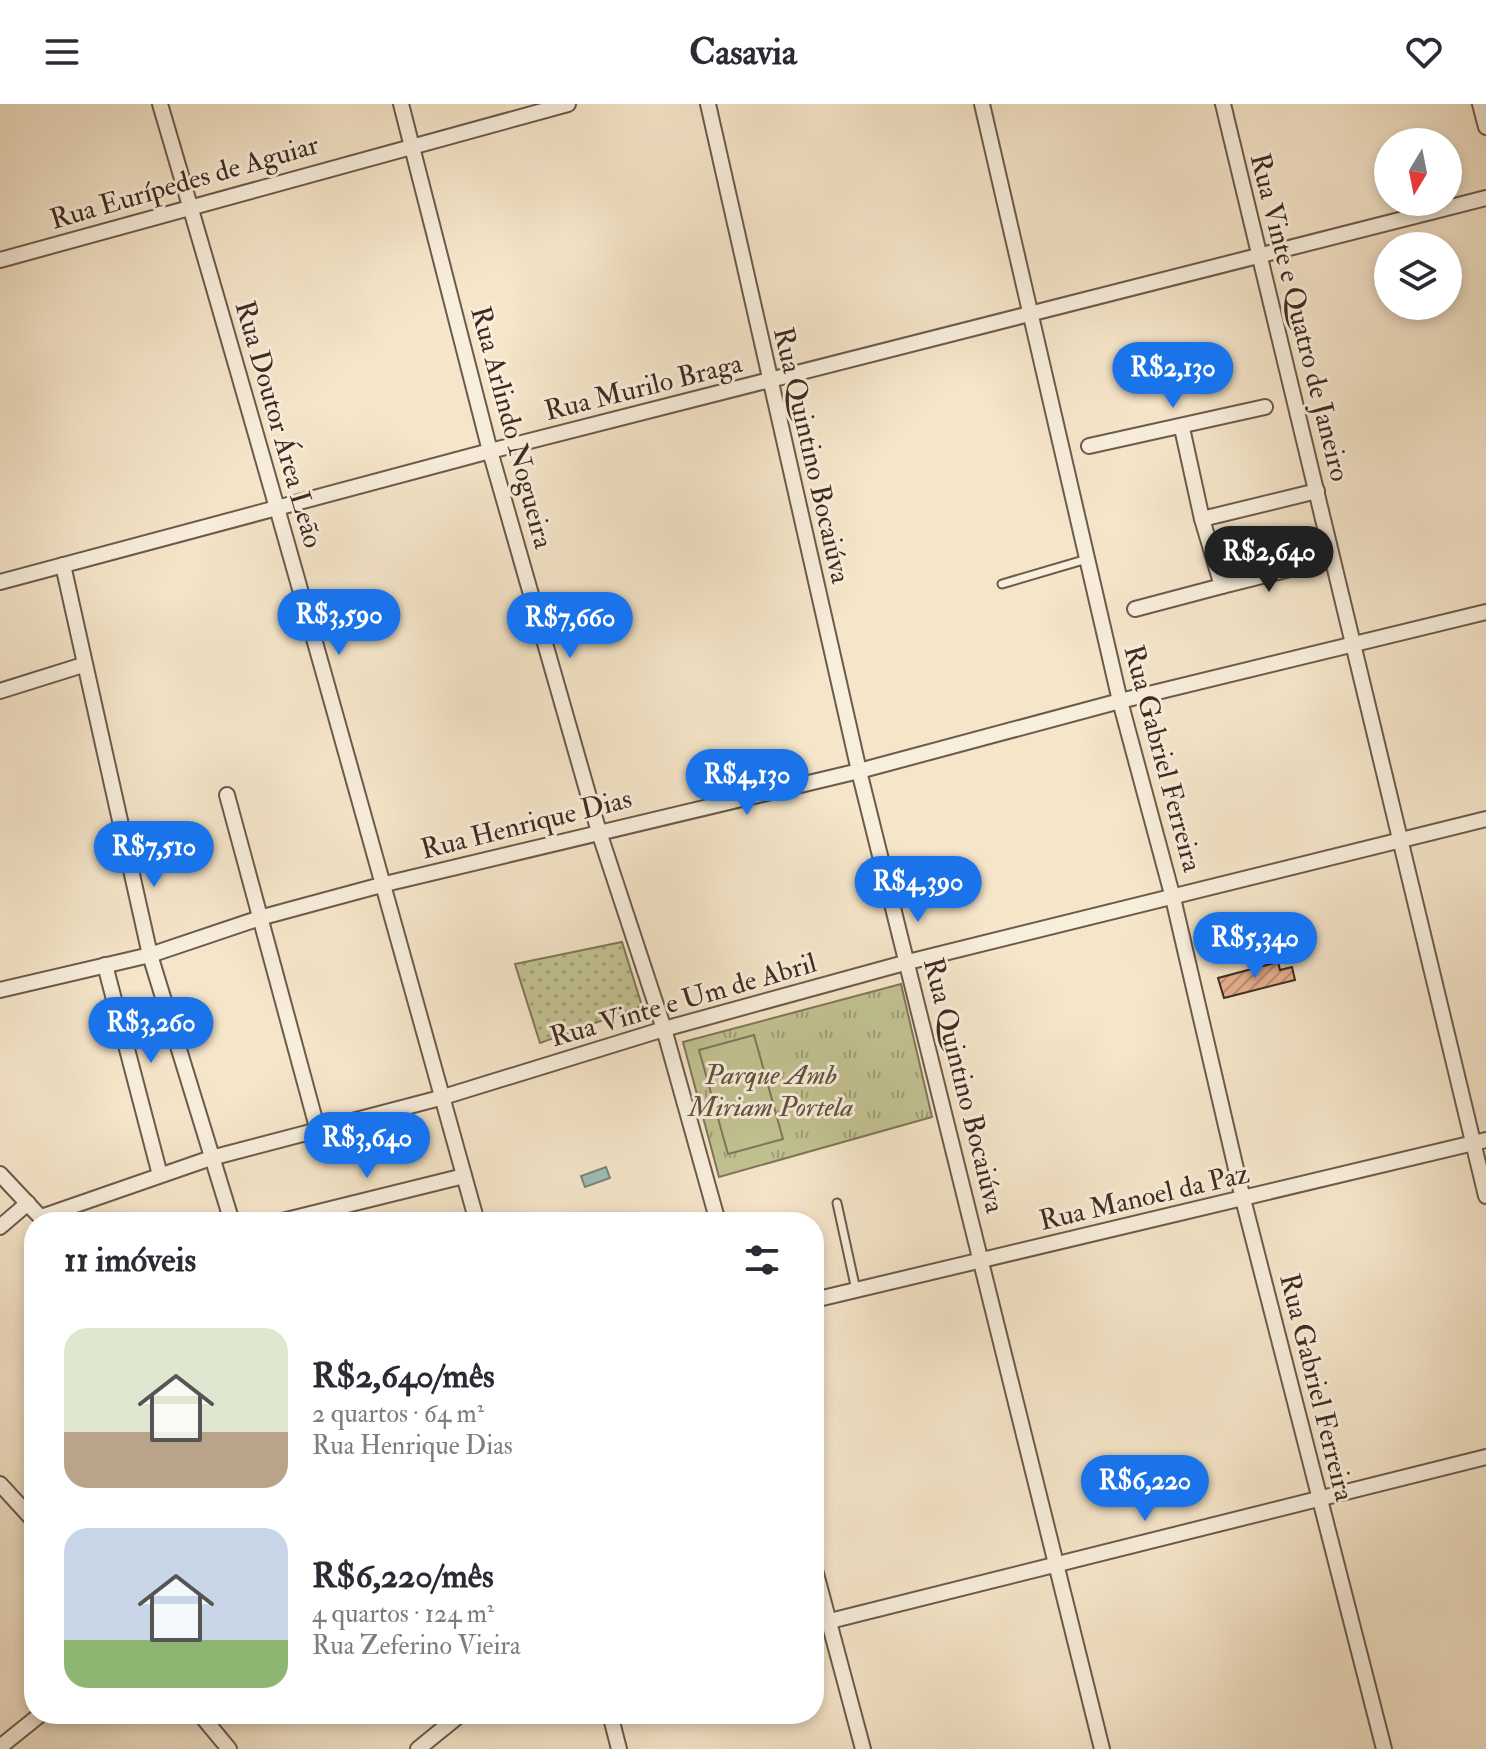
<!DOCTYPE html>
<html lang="pt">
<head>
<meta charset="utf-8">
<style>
  :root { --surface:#fff; --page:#f2f2f3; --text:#2b2b33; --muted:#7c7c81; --accent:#1a73e8 }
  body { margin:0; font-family:"IM FELL Double Pica",serif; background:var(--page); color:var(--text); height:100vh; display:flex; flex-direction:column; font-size:30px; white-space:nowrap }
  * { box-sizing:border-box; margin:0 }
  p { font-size:26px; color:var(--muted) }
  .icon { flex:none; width:44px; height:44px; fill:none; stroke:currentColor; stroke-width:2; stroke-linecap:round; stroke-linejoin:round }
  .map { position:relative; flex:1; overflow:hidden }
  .drawer { position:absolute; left:24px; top:1108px; width:800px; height:512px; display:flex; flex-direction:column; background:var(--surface); border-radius:32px; box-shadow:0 4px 12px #0003 }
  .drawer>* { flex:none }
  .needle { width:52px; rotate:190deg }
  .buttons { position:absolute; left:1374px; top:24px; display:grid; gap:16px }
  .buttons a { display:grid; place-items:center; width:88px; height:88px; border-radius:50%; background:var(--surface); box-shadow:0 4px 12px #0003; font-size:40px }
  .price { position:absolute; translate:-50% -68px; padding:0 18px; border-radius:28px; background:var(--accent); color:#fff; font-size:26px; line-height:52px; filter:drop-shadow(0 2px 4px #0008) }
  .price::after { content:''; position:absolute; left:50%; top:48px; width:24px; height:18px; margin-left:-12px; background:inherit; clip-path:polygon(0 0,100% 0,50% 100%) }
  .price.selected { background:#222; color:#fff }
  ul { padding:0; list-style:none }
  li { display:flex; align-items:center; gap:24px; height:200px; padding:0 40px }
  li span { display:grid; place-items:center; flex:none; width:224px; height:160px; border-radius:24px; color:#555 }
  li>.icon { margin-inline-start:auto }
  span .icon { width:96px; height:96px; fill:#fffc; stroke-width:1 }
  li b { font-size:34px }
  h2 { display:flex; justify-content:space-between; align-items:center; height:96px; padding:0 40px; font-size:34px }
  header { display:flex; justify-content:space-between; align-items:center; height:104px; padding:0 40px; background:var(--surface); font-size:36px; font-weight:700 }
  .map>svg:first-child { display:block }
  .grass { fill:url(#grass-dots); stroke:#80765a; stroke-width:2 }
  .park { fill:url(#park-tufts); stroke:#80765a; stroke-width:2 }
  .pitch { fill:#c2c291; stroke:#80765a; stroke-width:2 }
  .water { fill:#9cbfb5; stroke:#77847a; stroke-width:2 }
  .building { fill:url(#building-hatch); stroke:#3f2b22; stroke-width:2 }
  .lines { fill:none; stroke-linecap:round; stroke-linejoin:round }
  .service-casing { stroke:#6c5a4c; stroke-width:11 }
  .minor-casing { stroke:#6c5a4c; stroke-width:18 }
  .service { stroke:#f8eedc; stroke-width:7 }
  .minor { stroke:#f8eedc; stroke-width:14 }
  .labels { text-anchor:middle; stroke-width:6; stroke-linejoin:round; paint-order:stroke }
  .street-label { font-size:28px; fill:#3f2b22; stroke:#f8eedc }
  .park-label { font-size:28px; font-style:italic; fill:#60513e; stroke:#f8eedc }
</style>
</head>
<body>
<header><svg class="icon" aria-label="menu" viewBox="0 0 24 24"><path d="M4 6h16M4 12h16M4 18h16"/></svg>Casavia<svg class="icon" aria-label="heart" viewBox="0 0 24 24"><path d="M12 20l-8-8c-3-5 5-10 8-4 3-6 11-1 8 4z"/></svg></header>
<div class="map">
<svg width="1486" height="1645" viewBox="0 0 1486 1645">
  <defs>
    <pattern id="grass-dots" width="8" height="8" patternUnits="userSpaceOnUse" patternTransform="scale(2)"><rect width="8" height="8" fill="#c2c291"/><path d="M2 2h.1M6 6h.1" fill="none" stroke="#9f9e76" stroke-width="1.8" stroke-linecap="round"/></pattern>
    <pattern id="park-tufts" width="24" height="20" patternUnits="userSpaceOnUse" patternTransform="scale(2)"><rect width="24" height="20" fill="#c2c291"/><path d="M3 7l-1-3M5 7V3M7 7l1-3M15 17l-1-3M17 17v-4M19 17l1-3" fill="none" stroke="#9f9e76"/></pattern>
    <pattern id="building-hatch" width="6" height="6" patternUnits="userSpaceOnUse" patternTransform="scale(2)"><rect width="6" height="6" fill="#e6ae8e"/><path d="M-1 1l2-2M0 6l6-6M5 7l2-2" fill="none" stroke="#bc8e74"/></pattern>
  </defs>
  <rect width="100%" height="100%" fill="#f5e5c9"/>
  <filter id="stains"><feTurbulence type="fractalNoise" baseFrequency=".0025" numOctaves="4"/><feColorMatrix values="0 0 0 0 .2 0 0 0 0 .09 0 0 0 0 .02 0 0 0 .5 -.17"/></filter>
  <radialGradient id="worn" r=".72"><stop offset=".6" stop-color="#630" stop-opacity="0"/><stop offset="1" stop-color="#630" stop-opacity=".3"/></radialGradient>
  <!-- grass -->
  <polygon class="grass" points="622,838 642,902 540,939 515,860"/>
  <!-- park -->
  <polygon class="park" points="901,880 932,1013 719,1073 683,938"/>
  <!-- pitch -->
  <polygon class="pitch" points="754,931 783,1035 728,1050 699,946"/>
  <!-- water -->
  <polygon class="water" points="606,1063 610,1074 585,1083 581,1072"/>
  <!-- building -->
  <polygon class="building" points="1278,858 1280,866 1292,863 1295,876 1224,894 1218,874"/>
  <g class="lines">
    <!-- service casing -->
    <g class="service-casing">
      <g id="service">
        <polyline points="1002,480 1087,455"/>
        <polyline points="837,1099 856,1186"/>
      </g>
    </g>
    <!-- minor casing -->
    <g class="minor-casing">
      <g id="minor">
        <path d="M160,0C270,372 373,745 477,1118"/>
        <polyline points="401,0 490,347 599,728 664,925 718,1118"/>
        <polyline points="708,0 859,667 1102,1645"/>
        <polyline points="982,0 1120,597 1173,794 1243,1095 1384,1645"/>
        <polyline points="1223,0 1486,1092"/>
        <polyline points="1480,0 1486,23"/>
        <polyline points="0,156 568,0"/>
        <polyline points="1182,324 1202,415 1317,387"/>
        <polyline points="1089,342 1265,303"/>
        <polyline points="63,461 150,851 232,1118"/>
        <polyline points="0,478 490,347 1486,94"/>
        <polyline points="1222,482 1306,461"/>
        <polyline points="1135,505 1222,482 1202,415"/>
        <polyline points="0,587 83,561"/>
        <polyline points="227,691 318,1027"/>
        <polyline points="105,861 160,1071"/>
        <polyline points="0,886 150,851 263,813 385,780 859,667 1120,597 1486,508"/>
        <polyline points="0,1070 45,1118"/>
        <polyline points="41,1113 211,1054 440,994 664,925 908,858 1486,715"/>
        <polyline points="278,1118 464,1072"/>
        <polyline points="0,1123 28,1099"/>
        <polyline points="814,1196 1486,1036"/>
        <polyline points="0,1380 34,1417"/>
        <polyline points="814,1462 863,1645"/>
        <polyline points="814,1521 1486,1353"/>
        <polyline points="200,1610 229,1645"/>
        <polyline points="610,1610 619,1645"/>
        <polyline points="0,1643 41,1610"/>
        <polyline points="418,1645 461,1610"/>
      </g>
    </g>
    <!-- service -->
    <use href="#service" class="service"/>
    <!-- minor -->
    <use href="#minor" class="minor"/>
  </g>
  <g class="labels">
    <!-- street labels -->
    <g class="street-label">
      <text transform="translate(184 77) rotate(-16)" y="10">Rua Eurípedes de Aguiar</text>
      <text transform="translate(1301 213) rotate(76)" y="10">Rua Vinte e Quatro de Janeiro</text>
      <text transform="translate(643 282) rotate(-14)" y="10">Rua Murilo Braga</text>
      <text transform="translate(280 320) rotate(74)" y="10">Rua Doutor Área Leão</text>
      <text transform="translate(513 323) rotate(75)" y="10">Rua Arlindo Nogueira</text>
      <text transform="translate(813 351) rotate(77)" y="10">Rua Quintino Bocaiúva</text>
      <text transform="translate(1164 654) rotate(75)" y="10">Rua Gabriel Ferreira</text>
      <text transform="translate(526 719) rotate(-14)" y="10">Rua Henrique Dias</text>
      <text transform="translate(683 895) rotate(-16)" y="10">Rua Vinte e Um de Abril</text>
      <text transform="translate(965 981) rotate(76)" y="10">Rua Quintino Bocaiúva</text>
      <text transform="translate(1144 1092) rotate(-13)" y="10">Rua Manoel da Paz</text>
      <text transform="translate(1318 1283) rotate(76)" y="10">Rua Gabriel Ferreira</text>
    </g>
    <!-- park labels -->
    <g class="park-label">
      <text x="771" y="980">Parque Amb<tspan x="771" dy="32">Miriam Portela</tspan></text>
    </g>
  </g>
  <rect width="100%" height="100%" filter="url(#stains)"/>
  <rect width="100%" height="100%" fill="url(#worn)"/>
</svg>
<div class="buttons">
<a><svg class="needle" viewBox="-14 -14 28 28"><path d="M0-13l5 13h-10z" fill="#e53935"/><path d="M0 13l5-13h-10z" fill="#7c7c81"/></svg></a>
<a><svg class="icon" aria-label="layers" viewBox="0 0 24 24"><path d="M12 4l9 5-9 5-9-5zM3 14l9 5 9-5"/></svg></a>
</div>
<b class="price" style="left:1173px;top:306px">R$2,130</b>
<b class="price selected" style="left:1269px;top:490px">R$2,640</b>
<b class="price" style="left:339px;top:553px">R$3,590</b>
<b class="price" style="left:570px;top:556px">R$7,660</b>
<b class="price" style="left:747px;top:713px">R$4,130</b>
<b class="price" style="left:154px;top:785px">R$7,510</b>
<b class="price" style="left:918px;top:820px">R$4,390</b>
<b class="price" style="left:1255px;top:876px">R$5,340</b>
<b class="price" style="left:151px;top:961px">R$3,260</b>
<b class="price" style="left:367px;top:1076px">R$3,640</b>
<b class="price" style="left:1145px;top:1419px">R$6,220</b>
<section class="drawer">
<h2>11 imóveis<svg class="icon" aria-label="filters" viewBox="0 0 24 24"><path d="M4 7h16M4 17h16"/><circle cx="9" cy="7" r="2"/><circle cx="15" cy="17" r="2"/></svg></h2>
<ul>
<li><span style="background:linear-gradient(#dfe7d0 65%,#b9a48a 0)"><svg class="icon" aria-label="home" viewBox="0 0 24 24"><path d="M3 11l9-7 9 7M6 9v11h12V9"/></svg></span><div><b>R$2,640/mês</b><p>2 quartos · 64 m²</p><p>Rua Henrique Dias</p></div></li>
<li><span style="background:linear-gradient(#c9d6e8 70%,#8fb573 0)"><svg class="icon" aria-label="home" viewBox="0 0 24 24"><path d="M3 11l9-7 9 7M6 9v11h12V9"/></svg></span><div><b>R$6,220/mês</b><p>4 quartos · 124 m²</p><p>Rua Zeferino Vieira</p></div></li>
</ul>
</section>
</div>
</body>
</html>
